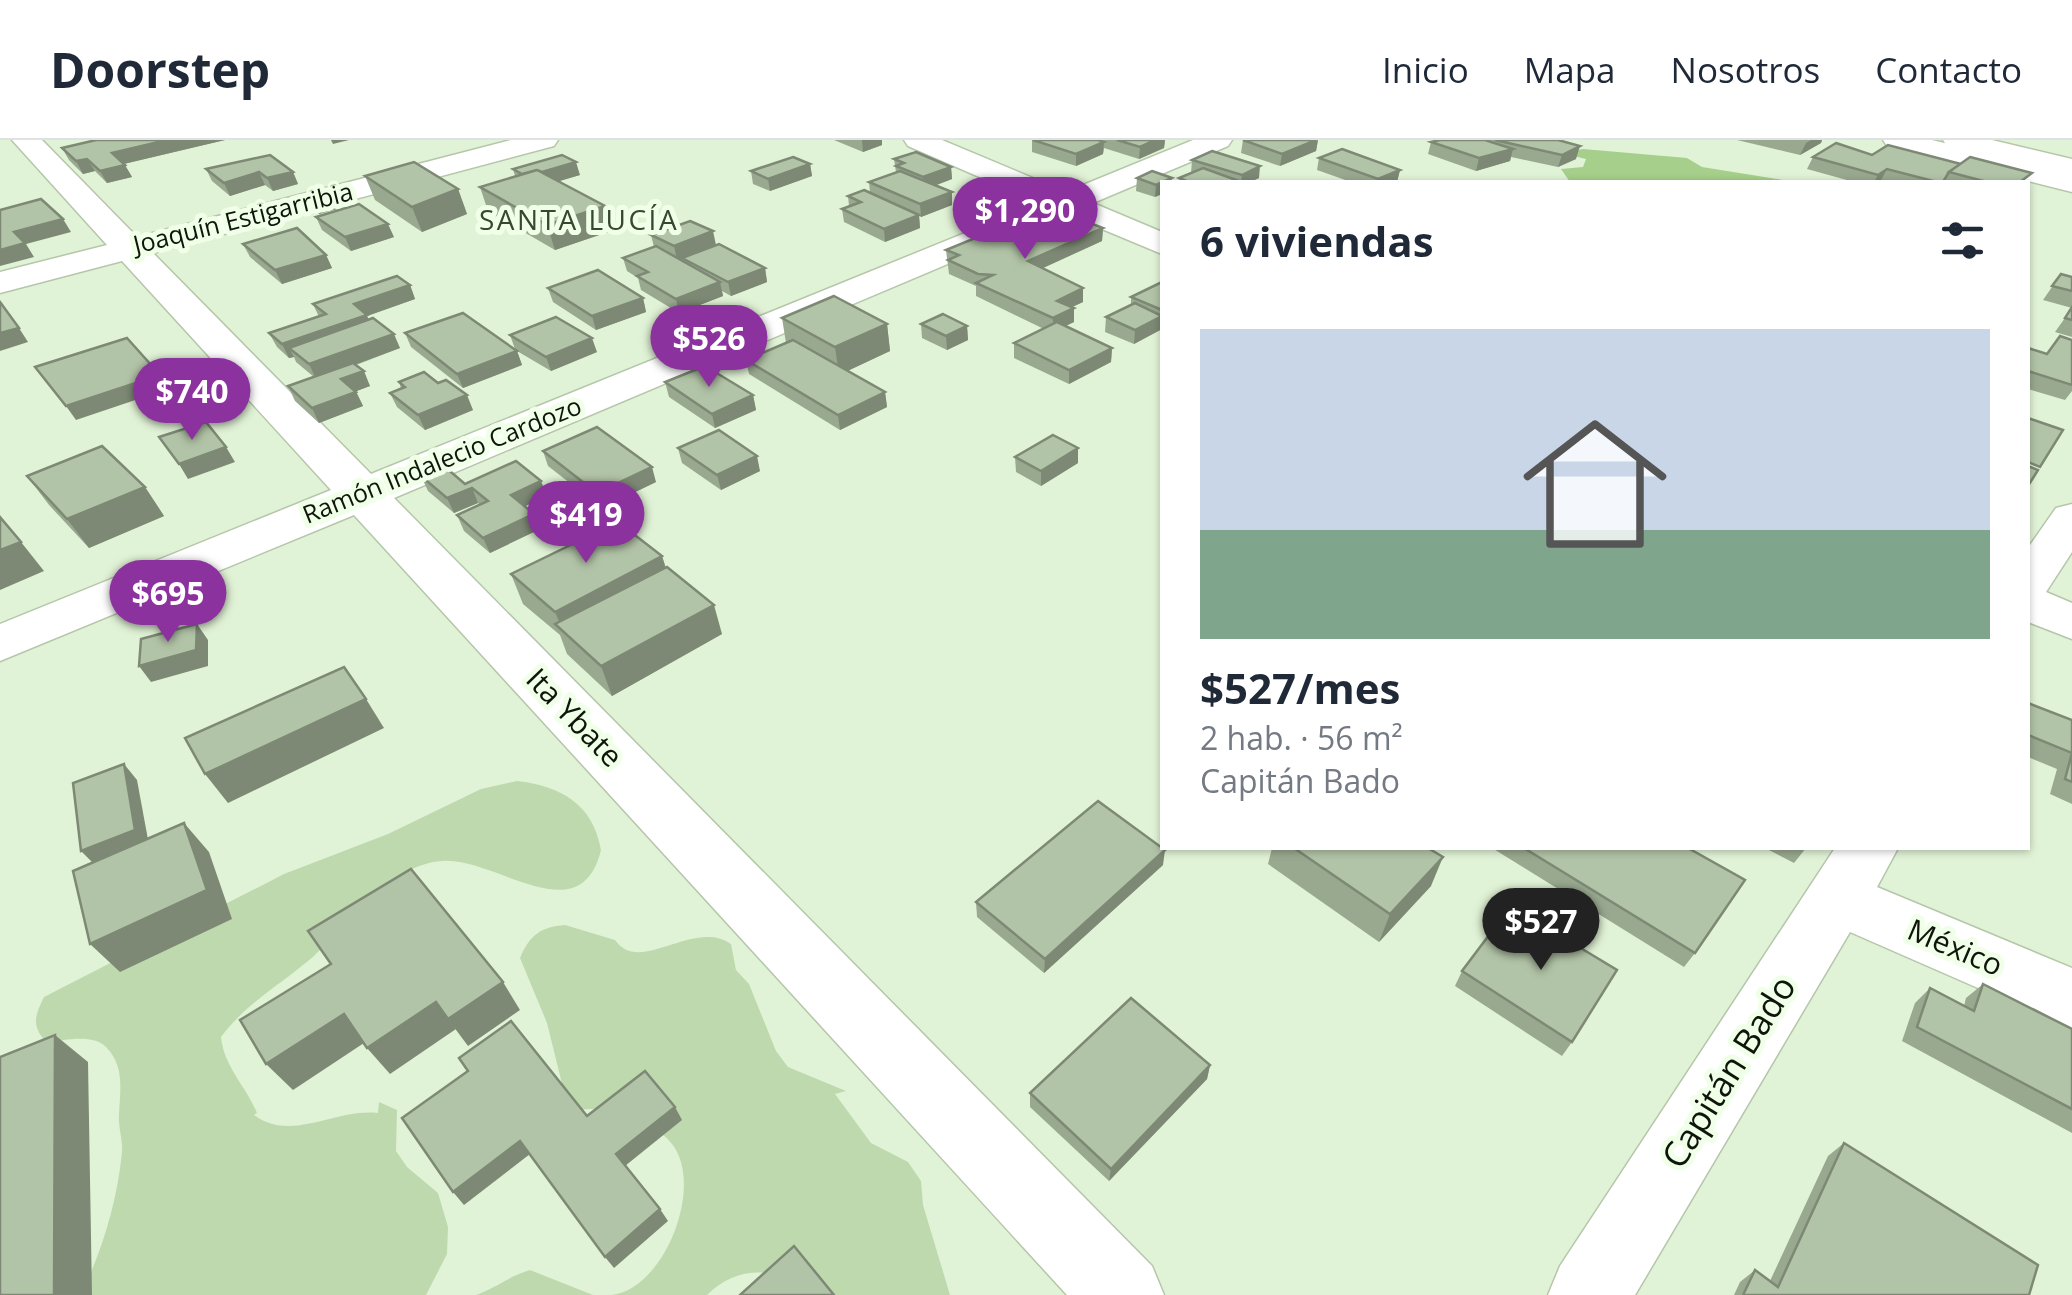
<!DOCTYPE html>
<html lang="es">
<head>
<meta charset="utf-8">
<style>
  :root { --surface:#fff; --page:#f6f6f7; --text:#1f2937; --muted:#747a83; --line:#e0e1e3; --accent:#8b329e }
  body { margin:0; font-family:"Open Sans",sans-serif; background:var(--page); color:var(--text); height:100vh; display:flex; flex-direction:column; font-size:38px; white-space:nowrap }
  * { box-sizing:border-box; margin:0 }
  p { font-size:32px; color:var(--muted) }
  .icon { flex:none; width:55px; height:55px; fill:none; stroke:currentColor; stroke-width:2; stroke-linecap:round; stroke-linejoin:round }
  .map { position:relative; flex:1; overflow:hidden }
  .details { position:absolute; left:1160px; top:40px; width:870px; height:670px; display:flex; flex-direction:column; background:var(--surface); border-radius:0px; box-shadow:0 2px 8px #0004 }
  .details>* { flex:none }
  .price { position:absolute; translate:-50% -85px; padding:0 22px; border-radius:35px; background:var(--accent); color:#fff; font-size:32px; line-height:65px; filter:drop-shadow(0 2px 5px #0008) }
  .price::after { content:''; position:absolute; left:50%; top:60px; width:30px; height:22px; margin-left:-15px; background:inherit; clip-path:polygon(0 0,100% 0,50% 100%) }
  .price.selected { background:#222; color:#fff }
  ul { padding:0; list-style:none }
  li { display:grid; align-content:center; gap:20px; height:530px; padding:0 40px }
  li+li { border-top:2px solid var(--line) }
  li span { display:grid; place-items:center; height:310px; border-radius:0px; color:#555 }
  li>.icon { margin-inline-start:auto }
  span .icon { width:180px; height:180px; fill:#fffc; stroke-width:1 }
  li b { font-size:42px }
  h2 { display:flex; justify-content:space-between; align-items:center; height:120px; padding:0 40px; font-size:42px }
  header { display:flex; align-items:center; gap:60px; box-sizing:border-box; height:140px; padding:0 50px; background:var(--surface); border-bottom:2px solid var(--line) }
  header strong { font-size:48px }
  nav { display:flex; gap:55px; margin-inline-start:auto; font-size:35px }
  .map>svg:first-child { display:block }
  .green { fill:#bfd9ae }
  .water { fill:#a5cf8a }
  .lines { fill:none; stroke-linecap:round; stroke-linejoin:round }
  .minor-casing { stroke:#b5c6aa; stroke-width:3 }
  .secondary-casing { stroke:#b5c6aa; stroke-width:3 }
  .trunk-casing { stroke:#b5c6aa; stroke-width:3 }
  .minor { fill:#fff; fill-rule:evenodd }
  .secondary { fill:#fff; fill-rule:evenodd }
  .trunk { fill:#fff; fill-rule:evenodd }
  .wall { fill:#99a990 }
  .shaded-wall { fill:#7d8975 }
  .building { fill:#b2c4a7; stroke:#7d8975; stroke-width:2.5 }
  .labels { text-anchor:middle; stroke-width:10; stroke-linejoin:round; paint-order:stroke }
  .far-street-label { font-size:25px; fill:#0f150b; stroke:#f0ffe7 }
  .far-neighbourhood-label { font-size:28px; letter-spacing:2.5px; fill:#38472f; stroke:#f0ffe7 }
  .street-label { font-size:30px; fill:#0f150b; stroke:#f0ffe7 }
  .near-street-label { font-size:35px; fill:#0f150b; stroke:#f0ffe7 }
</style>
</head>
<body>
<header>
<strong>Doorstep</strong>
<nav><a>Inicio</a><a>Mapa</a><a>Nosotros</a><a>Contacto</a></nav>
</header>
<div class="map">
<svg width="2072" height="1155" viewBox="0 0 2072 1155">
  <rect width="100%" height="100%" fill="#e1f3d6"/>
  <!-- green -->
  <g class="green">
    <path d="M517,641C561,646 593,664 601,710C580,795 496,717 442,721C388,725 350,783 314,816C282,844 247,862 221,897C224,927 246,946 257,973L254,975C292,1003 335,968 378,973L379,962L397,970L396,1011L407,1027L438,1053L448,1087L447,1114L426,1155H81C102,1110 117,1063 122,1012C123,1000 118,987 119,974C120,950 125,926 106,907C92,893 64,901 46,902C31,886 35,875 44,857L284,734L388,694L481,649Z"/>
    <path d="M565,785L615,800C640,836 693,778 731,804L736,830L749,844L776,911L788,927L846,951L835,954L871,1003L908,1022L921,1041L923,1065L950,1155H818C781,1128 740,1122 707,1155H611C664,1150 705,1046 672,1004C660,989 638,977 622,967L576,970L565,956L547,883L520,818C530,795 540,787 565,785Z"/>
    <path d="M530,1130L593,1155H476C496,1148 509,1136 530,1130Z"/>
  </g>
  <!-- water -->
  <polygon class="water" points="1583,9 1687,18 1702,27 1795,42 1570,42 1561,29 1583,27 1586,19 1561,13"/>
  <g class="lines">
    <!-- minor casing -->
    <g class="minor-casing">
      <g id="minor">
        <polygon points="12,0 42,0 137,97 511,0 558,0 554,6 153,113 371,334 1039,63 908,6 904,0 942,0 1066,52 1193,0 1232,0 1228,6 1093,63 1162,92 1162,114 1066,74 394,358 1152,1126 1164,1155 1067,1155 354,375 0,521 0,484 331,350 122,121 0,153 0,132 107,105"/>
        <polygon points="2072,364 2072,412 2046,452 2072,463 2072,499 2028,482 2028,408 2056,368"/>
        <polygon points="1835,708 1898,708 1877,747 2072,828 2072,889 1850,792 1635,1155 1548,1155 1560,1126"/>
      </g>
    </g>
    <!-- secondary casing -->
    <g class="secondary-casing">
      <polygon id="secondary" points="1883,0 1932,0 2072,34 2072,52 1887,6"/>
    </g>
    <!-- trunk casing -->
    <g class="trunk-casing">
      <polygon id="trunk" points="1943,0 1992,0 2072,19 2072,37 1947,6"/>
    </g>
    <!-- minor -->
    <use href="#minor" class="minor"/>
    <!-- secondary -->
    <use href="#secondary" class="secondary"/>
    <!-- trunk -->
    <use href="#trunk" class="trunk"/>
  </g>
  <!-- wall -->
  <g class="wall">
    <polygon points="96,0 225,0 124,24 132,37 107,43 95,31 83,34 69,20 62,8"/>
    <polygon points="834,0 882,0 882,5 863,12"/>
    <polygon points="1032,0 1165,0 1164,8 1139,19 1104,8 1103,14 1076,26 1032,12"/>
    <polygon points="1243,0 1318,0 1316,11 1280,26 1241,13"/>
    <polygon points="1489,0 1558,0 1576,19 1558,27 1511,17 1510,21 1476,31 1428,14 1431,2 1489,1"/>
    <polygon points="1737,0 1822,0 1821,3 1800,15"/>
    <polygon points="1872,15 2026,42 1854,42 1807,29 1813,17"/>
    <polygon points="1319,18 1400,30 1397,42 1351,42 1317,30"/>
    <polygon points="894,19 951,27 952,39 935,45 952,52 952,65 921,77 919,76 920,88 885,102 844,82 842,69 849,66 848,56 870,53 869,42 896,32"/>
    <polygon points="1192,20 1259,38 1250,42 1179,42 1179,38 1191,33"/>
    <polygon points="810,24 812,36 770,51 753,44 751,31"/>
    <polygon points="206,29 293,32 298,44 273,51 265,45 230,56 212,41"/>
    <polygon points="513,29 580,35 558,41 605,66 611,91 555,110 488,71 480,47 515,36"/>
    <polygon points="365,36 458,49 467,74 422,92 375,60"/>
    <polygon points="1137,38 1172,38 1171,42 1162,42 1162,54 1155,57 1136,51"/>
    <polygon points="306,56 337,69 319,74 312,69"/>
    <polygon points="316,77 394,97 351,111 322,90"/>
    <polygon points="1036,79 1103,88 1102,101 1042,128 1083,162 1072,167 1074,168 1074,182 1065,186 1112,208 1111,222 1069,244 1014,218 1014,203 1044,189 976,156 976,146 949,134 946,110 1003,97 1010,94 1010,88 1026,87 1036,83"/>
    <polygon points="651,95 716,105 679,119 683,121 682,118 765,128 767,142 731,156 722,151 723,156 679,173 641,150 638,138 627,131 623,118 654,107"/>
    <polygon points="243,104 326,115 332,128 282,144 250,117"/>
    <polygon points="2061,134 2072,137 2072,197 2055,192 2072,168 2043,160"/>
    <polygon points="1162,144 1162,189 1134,204 1105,192 1106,177 1131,165 1131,157"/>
    <polygon points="410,145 415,159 367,176 369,180 400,208 356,225 370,246 356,251 363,266 319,283 295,261 288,246 314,237 296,222 294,217 289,218 277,207 269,193 319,177 313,164"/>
    <polygon points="548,148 643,158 646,172 596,190 553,162"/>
    <polygon points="782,178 887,184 890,211 847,231 885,252 887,267 840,290 749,234 746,220 786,203"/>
    <polygon points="921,184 967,186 968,200 947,210 922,198"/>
    <polygon points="405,193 515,209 510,195 597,212 551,231 517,211 522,225 463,248 411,207"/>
    <polygon points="2072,200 2072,251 2065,260 2028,249 2028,208 2047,214"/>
    <polygon points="399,242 438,243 473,270 425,290 397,267 390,253 401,248"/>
    <polygon points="665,242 753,255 756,270 715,288 669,257"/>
    <polygon points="678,308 760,331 721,350 682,323"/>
    <polygon points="543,311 656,342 602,368 548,326"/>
    <polygon points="1015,317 1078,323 1041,346 1016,332"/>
    <polygon points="27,336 145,347 164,376 89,408 49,365"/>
    <polygon points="421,336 547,356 525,366 534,374 540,389 490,413 464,391 457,375 480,365 478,363 454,373 428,351"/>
    <polygon points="662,416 666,428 722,494 612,556 567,514 560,495 523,464 511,434"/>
    <polygon points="2028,563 2072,580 2072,664 2050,654 2057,629 2028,617"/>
    <polygon points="1272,708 1428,708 1431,746 1379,802 1268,724"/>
    <polygon points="1492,708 1688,708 1695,813 1684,827"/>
    <polygon points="1765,708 1806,708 1794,723"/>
    <polygon points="1163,725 1044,833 977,777 976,762"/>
    <polygon points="1462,831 1572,902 1562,916 1455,846"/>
    <polygon points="1983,844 2072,889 2072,993 1902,901 1915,863 1930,848 1964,866 1966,858"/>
    <polygon points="1210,925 1207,939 1109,1041 1030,967 1030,953"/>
    <polygon points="1844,1003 2029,1155 1734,1155 1740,1142 1755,1130 1770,1141 1828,1016"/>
  </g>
  <!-- shaded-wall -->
  <g class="shaded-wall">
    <polygon points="167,0 225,0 119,25 112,13"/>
    <polygon points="331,0 349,0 333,4"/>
    <polygon points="862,0 882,0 882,5 863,12"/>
    <polygon points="1155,0 1165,0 1164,8 1139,19 1140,7"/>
    <polygon points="1318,0 1316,11 1280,26 1282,14"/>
    <polygon points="1811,0 1822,0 1821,3 1800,15 1806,3"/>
    <polygon points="1104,2 1103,14 1076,26 1076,14"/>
    <polygon points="1580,6 1576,19 1558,27 1562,15"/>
    <polygon points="1513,9 1510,21 1476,31 1479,18"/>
    <polygon points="87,19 95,31 83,34 76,21"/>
    <polygon points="576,22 580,35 530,50 527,37"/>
    <polygon points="810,24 812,36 770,51 768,39"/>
    <polygon points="125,25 132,37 107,43 100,31"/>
    <polygon points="1260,26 1259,38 1250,42 1241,42 1242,35"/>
    <polygon points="951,27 952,39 924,50 923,37"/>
    <polygon points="1887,29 1880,42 1874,42 1878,35"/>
    <polygon points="1400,30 1397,42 1377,42 1378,39"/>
    <polygon points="259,32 265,45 230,56 224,43"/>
    <polygon points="293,32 298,44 273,51 267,38"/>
    <polygon points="1172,38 1171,42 1162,42 1162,54 1155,57 1156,45"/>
    <polygon points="458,49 467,74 422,92 412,67"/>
    <polygon points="952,52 952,65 921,77 920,64"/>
    <polygon points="332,56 337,69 319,74 313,61"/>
    <polygon points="605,66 611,91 555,110 547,85"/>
    <polygon points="919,75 920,88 885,102 884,89"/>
    <polygon points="63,79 71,92 26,104 34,117 0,126 0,110 14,92"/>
    <polygon points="388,84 394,97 351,111 345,97"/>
    <polygon points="1103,88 1102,101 1028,135 1028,121"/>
    <polygon points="713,91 716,105 677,120 674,106"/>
    <polygon points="326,115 332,128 282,144 275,130"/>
    <polygon points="765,128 767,142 731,156 728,142"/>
    <polygon points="720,142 723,156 679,173 676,159"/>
    <polygon points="410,145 415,159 367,176 373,189 289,208 294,217 289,218 282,204 354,164"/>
    <polygon points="1083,148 1083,162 1057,174 1057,161"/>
    <polygon points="643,158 646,172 596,190 592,176"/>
    <polygon points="1074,168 1074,182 1053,192 1053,178"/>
    <polygon points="1162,176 1162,189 1134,204 1135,190"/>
    <polygon points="887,184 890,211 839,235 835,207"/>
    <polygon points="967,186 968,200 947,210 946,196"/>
    <polygon points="19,188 28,202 0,211 0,193"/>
    <polygon points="394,194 400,208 316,239 309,224"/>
    <polygon points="592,198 597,212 551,231 546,217"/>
    <polygon points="1112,208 1111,222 1069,244 1069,230"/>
    <polygon points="517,211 522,225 463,248 457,234"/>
    <polygon points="364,231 370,246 349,254 341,239"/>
    <polygon points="160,235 168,249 76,280 66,266"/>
    <polygon points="356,252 363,266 319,283 312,268"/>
    <polygon points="885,252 887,267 840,290 838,275"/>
    <polygon points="467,255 473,270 425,290 418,275"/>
    <polygon points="753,255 756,270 715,288 712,274"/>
    <polygon points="226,307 235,322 188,339 179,324"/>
    <polygon points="1078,308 1078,323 1041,346 1041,331"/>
    <polygon points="757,316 760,331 721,350 717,335"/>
    <polygon points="652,327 656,342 602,368 597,353"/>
    <polygon points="541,341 547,356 517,370 511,355"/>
    <polygon points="145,347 164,376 89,408 67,379"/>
    <polygon points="472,348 478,363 454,373 447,358"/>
    <polygon points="534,374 540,389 490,413 483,398"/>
    <polygon points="21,402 44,431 0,450 0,410"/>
    <polygon points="662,416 671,446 563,491 555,472"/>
    <polygon points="714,465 722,494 612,556 601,526"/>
    <polygon points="197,484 208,500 208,526 151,542 139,526"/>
    <polygon points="366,559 384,588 228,663 205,634"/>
    <polygon points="124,624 137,640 149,705 96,726 81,711"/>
    <polygon points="184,683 209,712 232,779 120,832 90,804"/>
    <polygon points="1165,710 1163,725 1044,833 1045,819"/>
    <polygon points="1443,717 1431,746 1379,802 1390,774"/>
    <polygon points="503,842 520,870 468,906 448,879"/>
    <polygon points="436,862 456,889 390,934 367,908"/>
    <polygon points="344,874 367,901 293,950 266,924"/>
    <polygon points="55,895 88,922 92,1155 54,1155"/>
    <polygon points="1210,925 1207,939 1109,1041 1111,1029"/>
    <polygon points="675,967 682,980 625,1026 616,1014"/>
    <polygon points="520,1001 530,1014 464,1065 453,1052"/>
    <polygon points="660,1069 668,1081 614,1128 605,1117"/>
  </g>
  <!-- building -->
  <g class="building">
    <polygon points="96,0 167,0 112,13 125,25 100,31 87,19 76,21 62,8"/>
    <polygon points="1033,0 1098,0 1104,2 1076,14"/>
    <polygon points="1117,0 1155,0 1140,7"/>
    <polygon points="1243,0 1316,0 1282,14"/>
    <polygon points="1440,0 1485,0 1513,9 1479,18 1431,2"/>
    <polygon points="1495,0 1558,0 1580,6 1562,15"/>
    <polygon points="1836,3 1872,15 1888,5 1961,24 1949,32 1943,42 1937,42 1887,29 1878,35 1813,17"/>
    <polygon points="1342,9 1400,30 1378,39 1319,18"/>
    <polygon points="1212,11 1260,26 1242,35 1192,20"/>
    <polygon points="916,12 951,27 923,37 896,26 904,23 894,19"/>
    <polygon points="270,15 293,32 267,38 259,32 224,43 206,29"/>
    <polygon points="562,15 576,22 542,32 537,30 522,34 513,29"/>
    <polygon points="793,17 810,24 768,39 751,31"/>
    <polygon points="1970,17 2032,33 2020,42 1987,42 1949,32"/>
    <polygon points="414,22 458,49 412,67 365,36"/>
    <polygon points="1203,28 1239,41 1236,42 1187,42 1189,42 1179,38"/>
    <polygon points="537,30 605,66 547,85 480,47"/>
    <polygon points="900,31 952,52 920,64 869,42"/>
    <polygon points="1152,31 1172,38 1156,45 1137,38"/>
    <polygon points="864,50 919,75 884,89 842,69 861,62 848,56"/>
    <polygon points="325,51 332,56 313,61 306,56"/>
    <polygon points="41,59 63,79 14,92 25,103 0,110 0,70"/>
    <polygon points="359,64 388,84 345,97 316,77"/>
    <polygon points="1062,72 1103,88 1028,121 1083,148 1057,161 1074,168 1053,178 976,143 993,135 978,134 948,120 959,115 946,110 980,96 1003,97 1016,91 1010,88 1019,84 1026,87 1040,81 1036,79"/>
    <polygon points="690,81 713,91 674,106 651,95"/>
    <polygon points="297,88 326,115 275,130 243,104"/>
    <polygon points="719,104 765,128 728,142 682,118"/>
    <polygon points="656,106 720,142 676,159 637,136 648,132 623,118"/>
    <polygon points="598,130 643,158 592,176 548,148"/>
    <polygon points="2061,134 2072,137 2072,151 2052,146"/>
    <polygon points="397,136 410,145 354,164 367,175 282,204 269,193 326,174 313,164"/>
    <polygon points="1160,143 1162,144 1162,170 1131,157"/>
    <polygon points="834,156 887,184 835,207 782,178"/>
    <polygon points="0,162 19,188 0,193"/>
    <polygon points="1135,163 1162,176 1135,190 1106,177"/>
    <polygon points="2072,167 2072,180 2065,178"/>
    <polygon points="463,173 517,211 457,234 405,193"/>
    <polygon points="943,174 967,186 946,196 921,184"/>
    <polygon points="556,177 592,198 546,217 510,195"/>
    <polygon points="373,178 394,194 309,224 289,208"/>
    <polygon points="1057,182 1112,208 1069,230 1014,203"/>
    <polygon points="2060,196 2072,200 2072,245 2028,231 2028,208 2047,214"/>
    <polygon points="127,198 160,235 66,266 35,227"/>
    <polygon points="793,200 885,252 838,275 746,220"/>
    <polygon points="353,223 364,231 341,239 356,252 312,268 288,246"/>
    <polygon points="705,226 753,255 712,274 665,242"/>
    <polygon points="424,232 438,243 446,240 467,255 418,275 390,253 405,247 399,242"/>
    <polygon points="2028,278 2063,290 2040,327 2028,322"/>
    <polygon points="206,282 226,307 179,324 159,297"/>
    <polygon points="597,287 652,327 597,353 543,311"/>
    <polygon points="719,290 757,316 717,335 678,308"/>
    <polygon points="1053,295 1078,308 1041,331 1015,317"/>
    <polygon points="102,306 145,347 67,379 27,336"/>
    <polygon points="516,321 541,341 511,355 534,374 483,398 457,375 488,361 472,348 447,358 421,336 444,326 465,344"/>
    <polygon points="2028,326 2038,330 2028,346"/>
    <polygon points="0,377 21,402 0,410"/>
    <polygon points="618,382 662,416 555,472 511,434"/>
    <polygon points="667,427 714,465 601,526 555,484"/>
    <polygon points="197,484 196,510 139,526 141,499"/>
    <polygon points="344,527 366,559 205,634 185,598"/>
    <polygon points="2028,563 2072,580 2072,613 2028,595"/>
    <polygon points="2072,613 2072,642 2065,639"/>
    <polygon points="124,624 135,690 81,711 73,643"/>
    <polygon points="1098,661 1165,710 1045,819 976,762"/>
    <polygon points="184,683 207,750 90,804 73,731"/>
    <polygon points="1294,708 1428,708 1443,717 1390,774"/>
    <polygon points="1524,708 1688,708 1745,740 1695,813"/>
    <polygon points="411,729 503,842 448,879 436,862 367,908 344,874 266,924 240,880 331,824 308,791"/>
    <polygon points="1511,766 1617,830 1572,902 1462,831"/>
    <polygon points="1983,844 2072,889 2072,969 1917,887 1930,848 1974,871"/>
    <polygon points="1131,858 1210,925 1111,1029 1030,953"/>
    <polygon points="511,881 587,976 645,931 675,967 616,1014 660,1069 605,1117 520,1001 453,1052 402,978 468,931 459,918"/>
    <polygon points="55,895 54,1155 0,1155 0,917"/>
    <polygon points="1844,1003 2038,1125 2029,1155 1743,1155 1755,1130 1778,1147"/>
    <polygon points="794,1106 834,1155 740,1155"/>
  </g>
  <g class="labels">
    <!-- far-street labels -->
    <g class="far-street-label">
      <text transform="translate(243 78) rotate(-14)" y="9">Joaquín Estigarribia</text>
      <text transform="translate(442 320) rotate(-22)" y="9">Ramón Indalecio Cardozo</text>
    </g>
    <!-- far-neighbourhood labels -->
    <g class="far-neighbourhood-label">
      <text x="579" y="90">SANTA LUCÍA</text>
    </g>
    <!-- street labels -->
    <g class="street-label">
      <text transform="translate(574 578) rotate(46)" y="10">Ita Ybate</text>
      <text transform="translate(1955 808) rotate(23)" y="10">México</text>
    </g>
    <!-- near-street labels -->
    <g class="near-street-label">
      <text transform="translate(1729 932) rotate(-58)" y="12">Capitán Bado</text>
    </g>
  </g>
</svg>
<b class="price" style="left:1025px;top:122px">$1,290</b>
<b class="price" style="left:709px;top:250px">$526</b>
<b class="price" style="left:192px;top:303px">$740</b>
<b class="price" style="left:586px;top:426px">$419</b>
<b class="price" style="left:168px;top:505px">$695</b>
<b class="price selected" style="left:1541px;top:833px">$527</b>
<section class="details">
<h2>6 viviendas<svg class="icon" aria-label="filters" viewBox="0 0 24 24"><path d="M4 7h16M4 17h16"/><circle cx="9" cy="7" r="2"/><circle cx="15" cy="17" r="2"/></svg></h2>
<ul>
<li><span style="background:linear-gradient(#c9d6e8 65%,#7fa58c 0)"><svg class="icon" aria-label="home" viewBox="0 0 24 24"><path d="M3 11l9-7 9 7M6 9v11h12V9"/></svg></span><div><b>$527/mes</b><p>2 hab. · 56 m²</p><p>Capitán Bado</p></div></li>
</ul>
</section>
</div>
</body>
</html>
